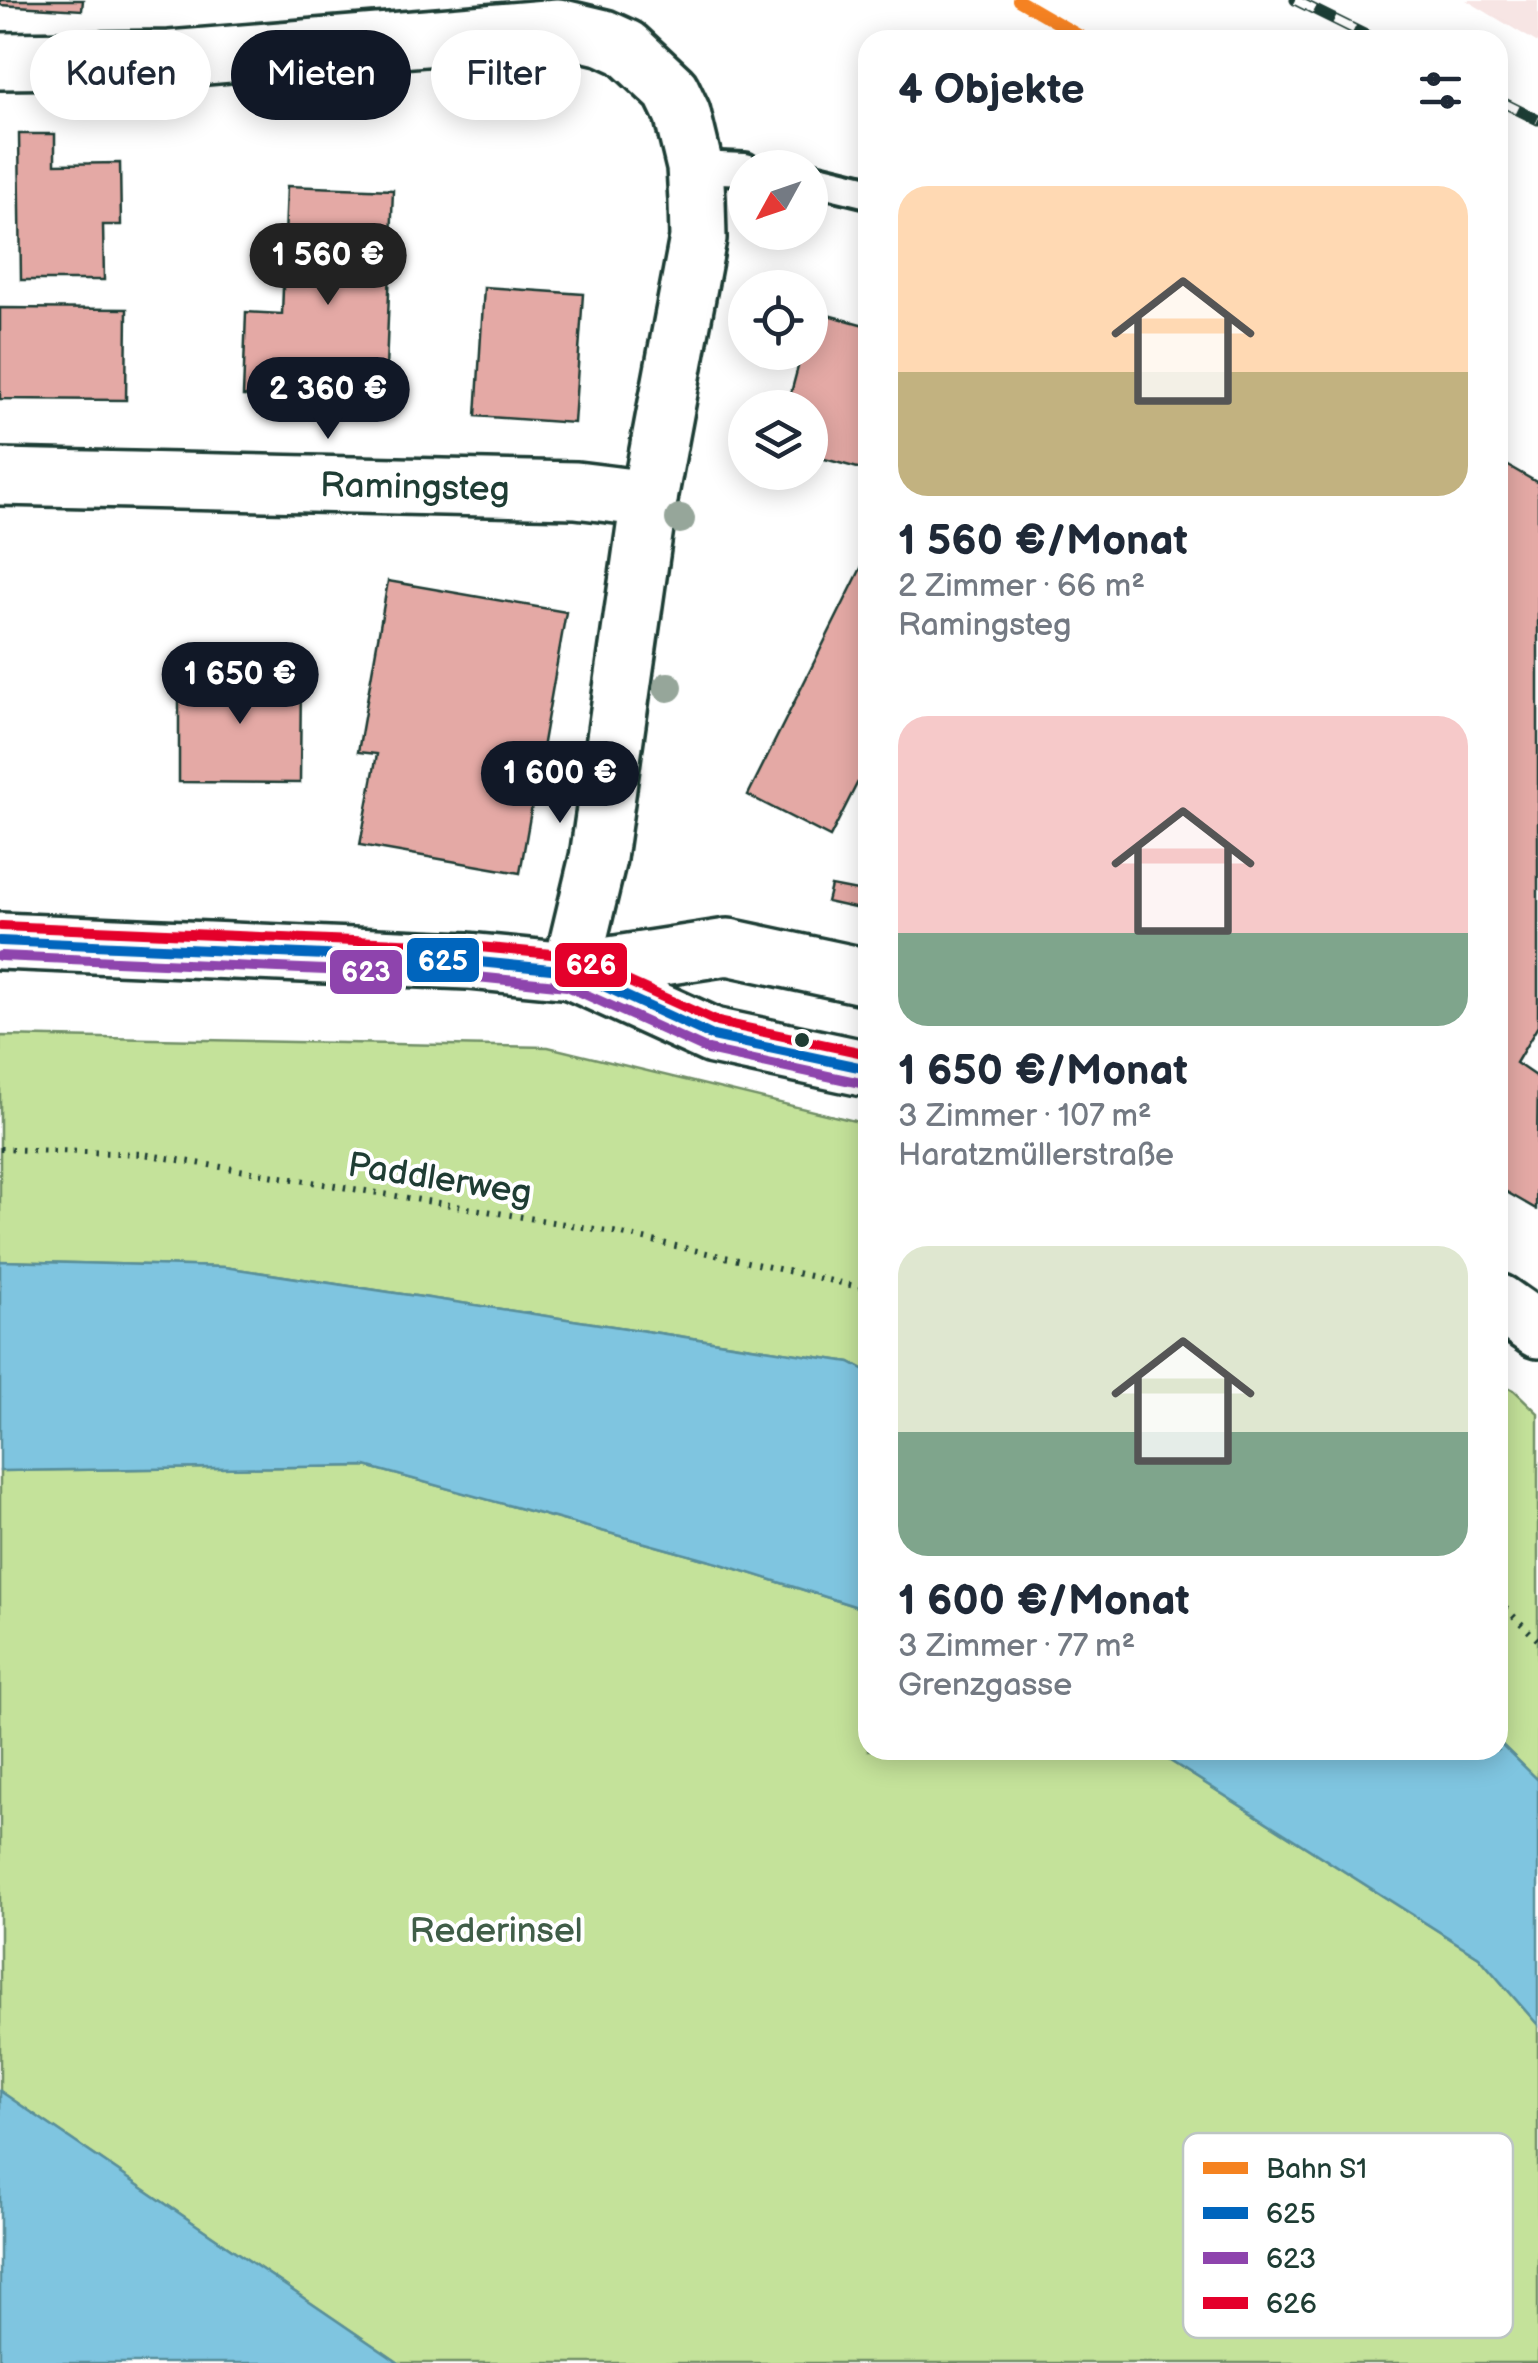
<!DOCTYPE html>
<html lang="de">
<head>
<meta charset="utf-8">
<style>
  :root { --surface:#fff; --page:#f2f2f3; --text:#1f2937; --muted:#747a83; --accent:#111827 }
  body { margin:0; font-family:"Balsamiq Sans",sans-serif; background:var(--page); color:var(--text); height:100vh; display:flex; flex-direction:column; font-size:38px; white-space:nowrap }
  * { box-sizing:border-box; margin:0 }
  p { font-size:32px; color:var(--muted) }
  .icon { flex:none; width:55px; height:55px; fill:none; stroke:currentColor; stroke-width:2; stroke-linecap:round; stroke-linejoin:round }
  .map { position:relative; flex:1; overflow:hidden }
  .details { position:absolute; left:858px; top:30px; width:650px; height:1730px; display:flex; flex-direction:column; background:var(--surface); border-radius:30px; box-shadow:0 5px 25px #0003 }
  .details>* { flex:none }
  .guide { position:absolute; left:30px; top:30px; width:678px; height:90px; display:flex; gap:20px }
  .needle { width:65px; rotate:230deg }
  .tools { position:absolute; left:728px; top:150px; display:grid; gap:20px }
  .tools a { display:grid; place-items:center; width:100px; height:100px; border-radius:50%; background:var(--surface); box-shadow:0 5px 25px #0003; font-size:50px }
  .price { position:absolute; translate:-50% -85px; padding:0 22px; border-radius:35px; background:var(--accent); color:#fff; font-size:32px; line-height:65px; filter:drop-shadow(0 2px 5px #0008) }
  .price::after { content:''; position:absolute; left:50%; top:60px; width:30px; height:22px; margin-left:-15px; background:inherit; clip-path:polygon(0 0,100% 0,50% 100%) }
  .price.current { background:#222; color:#fff }
  ul { padding:0; list-style:none }
  li { display:grid; align-content:center; gap:20px; height:530px; padding:0 40px }
  li span { display:grid; place-items:center; height:310px; border-radius:30px; color:#555 }
  li>.icon { margin-inline-start:auto }
  span .icon { width:180px; height:180px; fill:#fffc; stroke-width:1 }
  li b { font-size:42px }
  h2 { display:flex; justify-content:space-between; align-items:center; height:120px; padding:0 40px; font-size:42px }
  .pill { padding:0 35px; border-radius:45px; background:var(--surface); box-shadow:0 5px 25px #0003; font-size:35px; line-height:90px }
  .pill.current { background:var(--accent); color:#fff }
  .map>svg:first-child { display:block }
  .built { fill:#f7e5e4 }
  .green { fill:#c4e29a; stroke:#729067; stroke-width:2.5 }
  .water { fill:#7fc5e0; stroke:#598f9b; stroke-width:2.5 }
  .building { fill:#e4a9a5; stroke:#1f3d34; stroke-width:2.5 }
  .lines { fill:none; stroke-linecap:round; stroke-linejoin:round }
  .lane-casing { stroke:#1f3d34; stroke-width:38 }
  .street-casing { stroke:#1f3d34; stroke-width:62 }
  .primary-casing { stroke:#1f3d34; stroke-width:62 }
  .path { stroke:#1f3d34; stroke-width:6; stroke-dasharray:2.5 8; stroke-linecap:butt }
  .lane { stroke:#fff; stroke-width:30 }
  .street { stroke:#fff; stroke-width:55 }
  .primary { stroke:#fff; stroke-width:55 }
  .rail-casing { stroke:#1f3d34; stroke-width:11 }
  .rail { stroke:#fff; stroke-width:8; stroke-dasharray:22; stroke-linecap:butt }
  .bus-1-casing { stroke:#fff; stroke-width:18 }
  .bus-2-casing { stroke:#fff; stroke-width:18 }
  .bus-3-casing { stroke:#fff; stroke-width:18 }
  .bus-1 { stroke:#0065bd; stroke-width:10 }
  .bus-2 { stroke:#8e44ad; stroke-width:10 }
  .bus-3 { stroke:#e4002b; stroke-width:10 }
  .rail-1-casing { stroke:#fff; stroke-width:20 }
  .rail-1 { stroke:#f58220; stroke-width:12 }
  .tree { fill:#96a69a }
  .bus-dot { fill:#1f3d34; stroke:#fff; stroke-width:4 }
  .labels { text-anchor:middle; stroke-width:8; stroke-linejoin:round; paint-order:stroke }
  .street-label { font-size:35px; fill:#1f3d34; stroke:#fff }
  .park-label { font-size:35px; fill:#405e48; stroke:#fff }
  .key { fill:#fff; stroke:#bcc5c2; stroke-width:2.5 }
  .key-label { font-size:28px; fill:#1f3d34 }
  .line-badge { stroke:#fff; stroke-width:4 }
  .badge-label { font-size:28px; text-anchor:middle; font-weight:bold; fill:#fff }
</style>
</head>
<body>
<div class="map">
<svg width="1538" height="2363" viewBox="0 0 1538 2363">
  <rect width="100%" height="100%" fill="#fff"/>
  <filter id="ink" filterUnits="userSpaceOnUse"><feTurbulence type="fractalNoise" baseFrequency=".01" numOctaves="2"/><feDisplacementMap in="SourceGraphic" scale="20" xChannelSelector="R" yChannelSelector="G"/><feConvolveMatrix kernelMatrix="1 2 1 2 8 2 1 2 1" color-interpolation-filters="sRGB"/></filter>
  <g filter="url(#ink)">
    <!-- built -->
    <polygon class="built" points="1466,0 1538,0 1538,43"/>
    <!-- green -->
    <g class="green">
      <polygon points="0,1036 548,1047 867,1124 867,1371 850,1362 224,1267 0,1261"/>
      <polygon points="1498,1382 1514,1390 1538,1413 1538,1780 1498,1741"/>
      <polygon points="366,1466 718,1563 867,1610 868,1750 1153,1750 1479,1957 1538,2025 1538,2363 399,2363 0,2091 0,1471"/>
    </g>
    <!-- water -->
    <g class="water">
      <polygon points="0,1261 224,1267 850,1362 867,1371 867,1610 718,1563 366,1466 0,1471"/>
      <polygon points="1498,1741 1538,1780 1538,2025 1479,1957 1153,1750 1498,1750"/>
      <polygon points="0,2091 399,2363 0,2363"/>
    </g>
    <!-- building -->
    <g class="building">
      <polygon points="0,0 83,0 82,10 0,5"/>
      <polygon points="19,134 55,134 55,164 120,163 121,225 103,225 104,280 21,280"/>
      <polygon points="287,186 393,190 384,420 283,416 284,397 243,396 246,312 282,314"/>
      <polygon points="484,287 583,294 574,423 476,416"/>
      <polygon points="0,308 127,309 126,400 0,399"/>
      <polygon points="813,311 868,326 868,460 865,470 810,455 810,408 787,408 802,352 810,352"/>
      <polygon points="1498,460 1538,483 1538,1026 1516,1063 1538,1078 1536,1209 1498,1187"/>
      <polygon points="868,554 868,762 830,837 748,795"/>
      <polygon points="388,581 566,612 520,873 360,845 377,754 358,752"/>
      <polygon points="179,672 301,673 300,783 179,782"/>
      <polygon points="831,886 868,893 868,911 827,902"/>
    </g>
    <g class="lines">
      <!-- lane casing -->
      <g class="lane-casing">
        <g id="lane">
          <polyline points="695,167 745,169"/>
          <polyline points="810,178 868,192"/>
        </g>
      </g>
      <!-- street casing -->
      <g class="street-casing">
        <g id="street">
          <polyline points="0,61 170,59 558,27 604,38 626,48 671,90 682,113 695,167 697,200 698,238 649,499 598,858 571,971"/>
          <path id="s1" d="M0,477L576,490L649,499"/>
        </g>
      </g>
      <!-- primary casing -->
      <g class="primary-casing">
        <g id="primary">
          <polyline points="0,941 468,961 571,971 728,947 868,977"/>
          <polyline points="571,971 713,1036 868,1069"/>
          <polyline points="1498,1302 1538,1330"/>
        </g>
      </g>
      <!-- path -->
      <g class="path">
        <polyline points="0,1149 143,1154 613,1232 868,1289"/>
        <polyline points="1498,1601 1538,1640"/>
      </g>
      <!-- lane -->
      <use href="#lane" class="lane"/>
      <!-- street -->
      <use href="#street" class="street"/>
      <!-- primary -->
      <use href="#primary" class="primary"/>
      <!-- rail casing -->
      <g class="rail-casing">
        <g id="rail">
          <polyline points="1295,0 1376,40"/>
          <polyline points="1498,100 1538,120"/>
        </g>
      </g>
      <!-- rail -->
      <use href="#rail" class="rail"/>
      <!-- bus-1 casing -->
      <g class="bus-1-casing">
        <polyline id="bus-1" points="0,941 468,961 571,971 713,1036 868,1069"/>
      </g>
      <!-- bus-2 casing -->
      <g class="bus-2-casing">
        <polyline id="bus-2" points="0,956 467,976 567,986 708,1050 865,1084"/>
      </g>
      <!-- bus-3 casing -->
      <g class="bus-3-casing">
        <polyline id="bus-3" points="1,926 469,946 572,956 718,1022 868,1054"/>
      </g>
      <!-- bus-1 -->
      <use href="#bus-1" class="bus-1"/>
      <!-- bus-2 -->
      <use href="#bus-2" class="bus-2"/>
      <!-- bus-3 -->
      <use href="#bus-3" class="bus-3"/>
      <!-- rail-1 casing -->
      <g class="rail-1-casing">
        <polyline id="rail-1" points="1018,0 1087,40"/>
      </g>
      <!-- rail-1 -->
      <use href="#rail-1" class="rail-1"/>
    </g>
    <!-- trees -->
    <g class="tree">
      <circle cx="680" cy="519" r="15"/>
      <circle cx="668" cy="687" r="15"/>
    </g>
  </g>
  <!-- markers -->
  <circle class="bus-dot" cx="802" cy="1040" r="9"/>
  <g class="labels">
    <!-- street labels -->
    <g class="street-label">
      <text dy="12" stroke="none"><textPath href="#s1" startOffset="415">Ramingsteg</textPath></text>
      <text transform="translate(440 1178) rotate(9)" y="12">Paddlerweg</text>
    </g>
    <!-- park labels -->
    <g class="park-label">
      <text x="496" y="1942">Rederinsel</text>
    </g>
  </g>
  <!-- legend -->
  <rect x="1183" y="2133" width="330" height="205" rx="15" class="key"/>
  <rect x="1203" y="2162" width="45" height="12" fill="#f58220"/>
  <rect x="1203" y="2207" width="45" height="12" fill="#0065bd"/>
  <rect x="1203" y="2252" width="45" height="12" fill="#8e44ad"/>
  <rect x="1203" y="2297" width="45" height="12" fill="#e4002b"/>
  <g class="key-label">
    <text x="1266" y="2178">Bahn S1</text>
    <text x="1266" y="2223">625</text>
    <text x="1266" y="2268">623</text>
    <text x="1266" y="2313">626</text>
  </g>
  <g class="line-badge">
    <rect x="405" y="936" width="76" height="48" rx="10" fill="#0065bd"/>
    <rect x="553" y="941" width="76" height="48" rx="10" fill="#e4002b"/>
    <rect x="328" y="948" width="76" height="48" rx="10" fill="#8e44ad"/>
  </g>
  <g class="badge-label">
    <text x="443" y="970">625</text>
    <text x="591" y="974">626</text>
    <text x="366" y="981">623</text>
  </g>
</svg>
<div class="tools">
<a><svg class="needle" viewBox="-14 -14 28 28"><path d="M0-13l5 13h-10z" fill="#e53935"/><path d="M0 13l5-13h-10z" fill="#747a83"/></svg></a>
<a><svg class="icon" aria-label="locate" viewBox="0 0 24 24"><circle cx="12" cy="12" r="6"/><path d="M12 2v4M12 18v4M2 12h4M18 12h4"/></svg></a>
<a><svg class="icon" aria-label="layers" viewBox="0 0 24 24"><path d="M12 4l9 5-9 5-9-5zM3 14l9 5 9-5"/></svg></a>
</div>
<b class="price current" style="left:328px;top:308px">1 560 €</b>
<b class="price" style="left:328px;top:442px">2 360 €</b>
<b class="price" style="left:240px;top:727px">1 650 €</b>
<b class="price" style="left:560px;top:826px">1 600 €</b>
<div class="guide">
<a class="pill">Kaufen</a>
<a class="pill current">Mieten</a>
<a class="pill">Filter</a>
</div>
<section class="details">
<h2>4 Objekte<svg class="icon" aria-label="filters" viewBox="0 0 24 24"><path d="M4 7h16M4 17h16"/><circle cx="9" cy="7" r="2"/><circle cx="15" cy="17" r="2"/></svg></h2>
<ul>
<li><span style="background:linear-gradient(#ffd9b3 60%,#c2b280 0)"><svg class="icon" aria-label="home" viewBox="0 0 24 24"><path d="M3 11l9-7 9 7M6 9v11h12V9"/></svg></span><div><b>1 560 €/Monat</b><p>2 Zimmer · 66 m²</p><p>Ramingsteg</p></div></li>
<li><span style="background:linear-gradient(#f6c9c9 70%,#7fa58c 0)"><svg class="icon" aria-label="home" viewBox="0 0 24 24"><path d="M3 11l9-7 9 7M6 9v11h12V9"/></svg></span><div><b>1 650 €/Monat</b><p>3 Zimmer · 107 m²</p><p>Haratzmüllerstraße</p></div></li>
<li><span style="background:linear-gradient(#dfe7d0 60%,#7fa58c 0)"><svg class="icon" aria-label="home" viewBox="0 0 24 24"><path d="M3 11l9-7 9 7M6 9v11h12V9"/></svg></span><div><b>1 600 €/Monat</b><p>3 Zimmer · 77 m²</p><p>Grenzgasse</p></div></li>
</ul>
</section>
</div>
</body>
</html>
